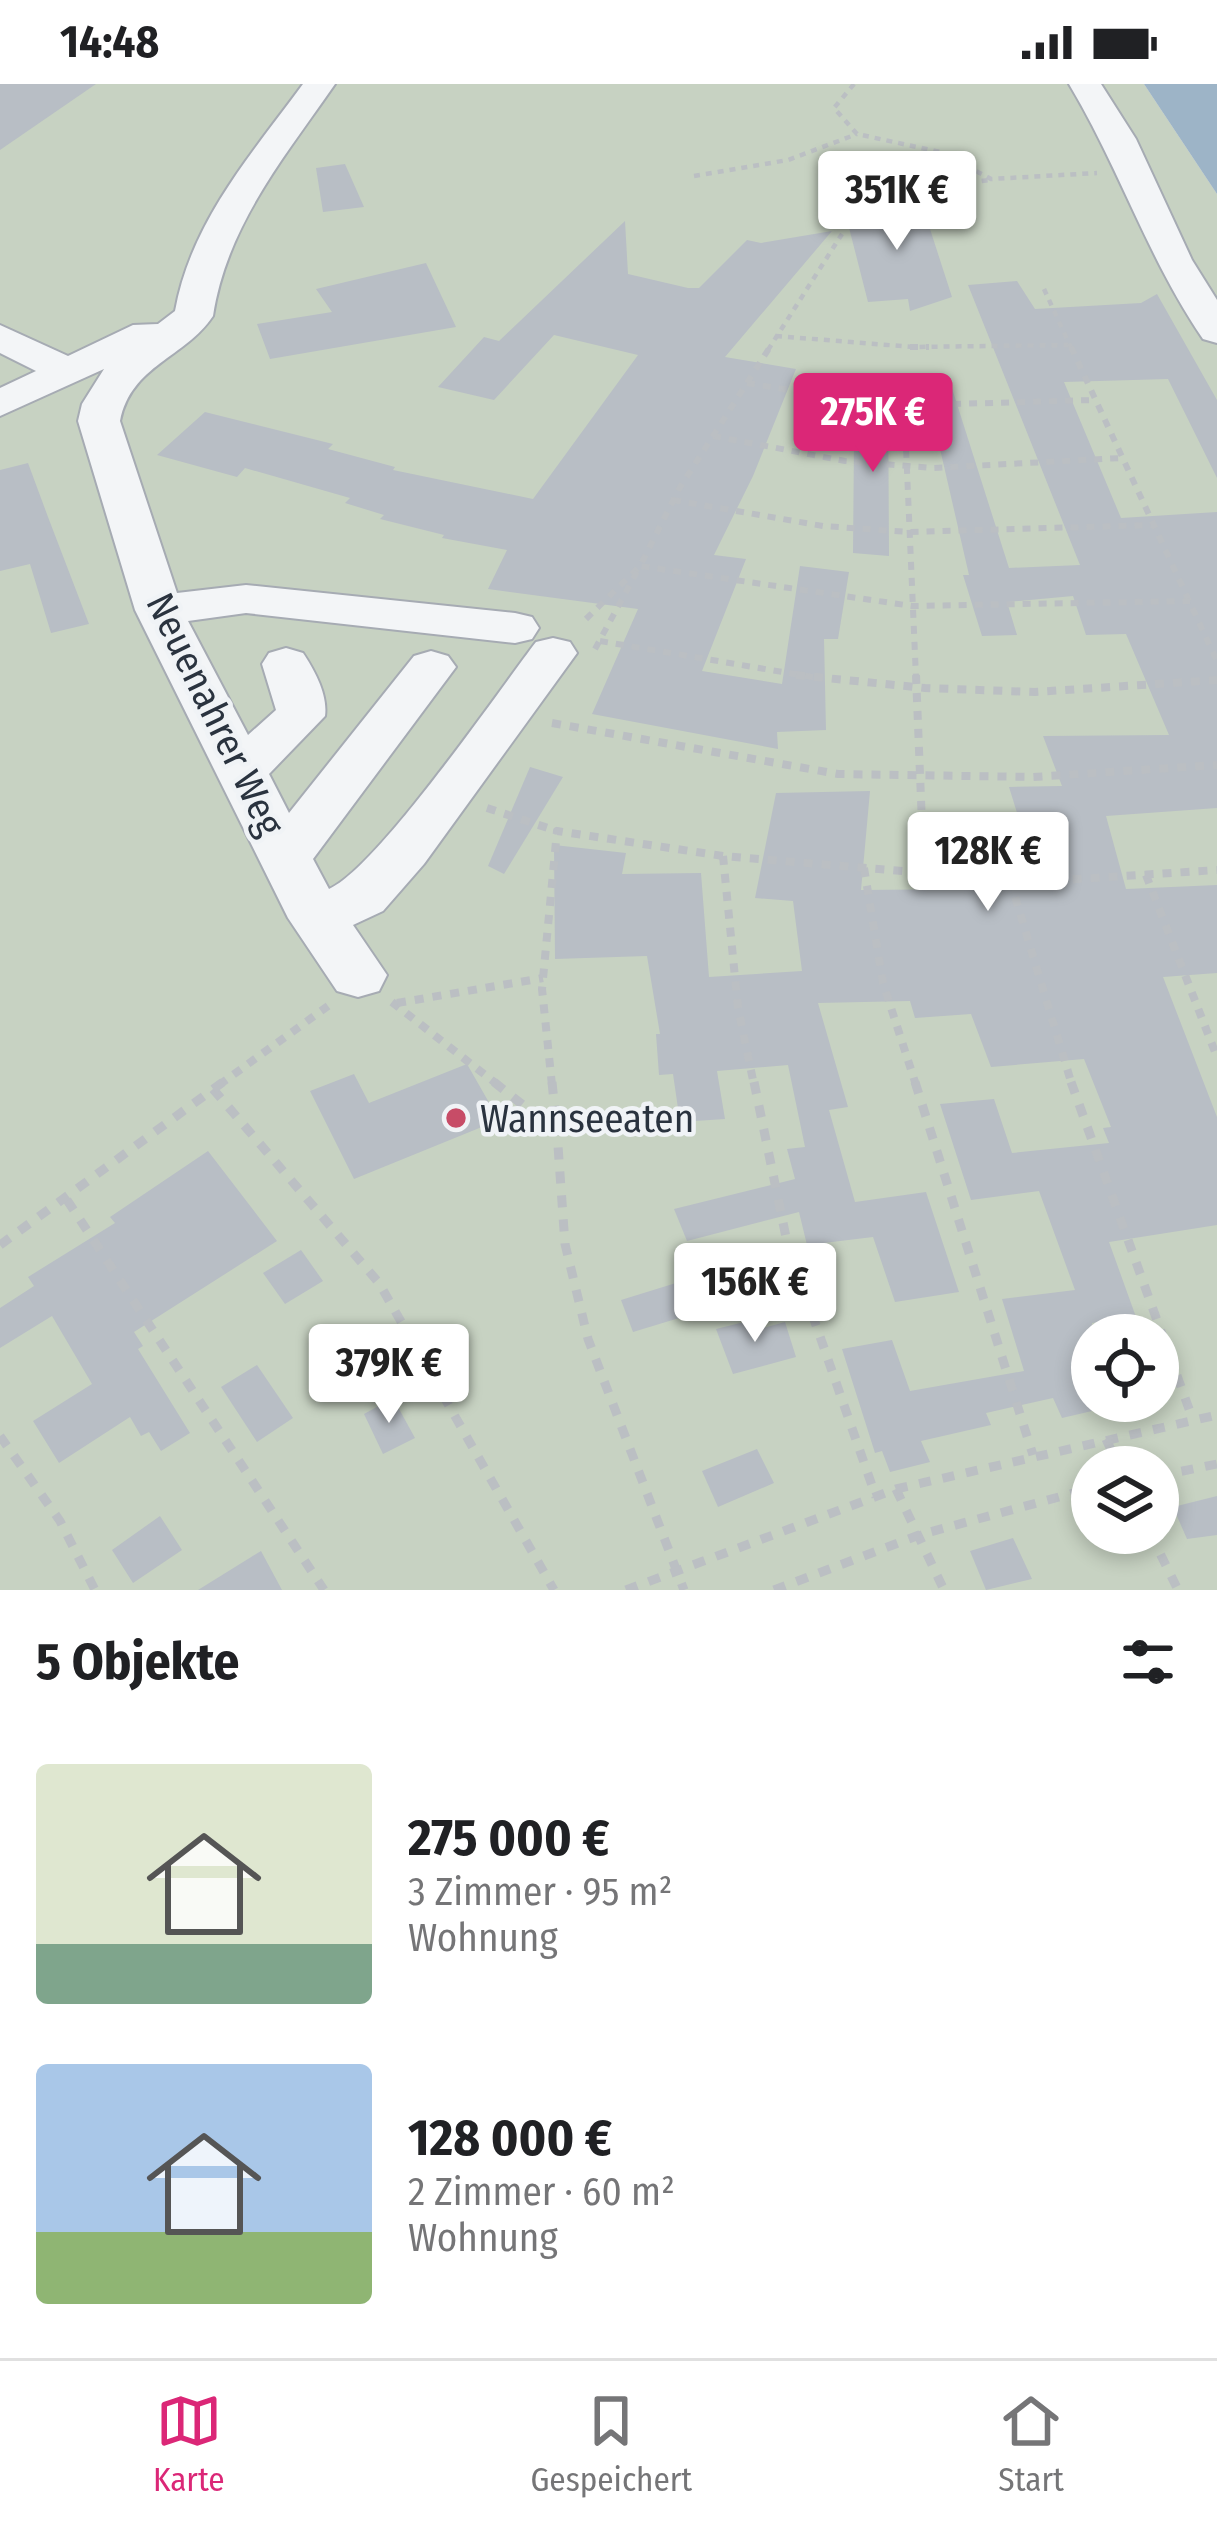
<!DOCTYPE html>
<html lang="de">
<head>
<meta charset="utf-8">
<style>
  :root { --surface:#fff; --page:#f2f2f2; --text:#202124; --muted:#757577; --line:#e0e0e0; --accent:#db2777 }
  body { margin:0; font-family:"Fira Sans Condensed",sans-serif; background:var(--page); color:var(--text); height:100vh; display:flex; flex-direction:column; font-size:45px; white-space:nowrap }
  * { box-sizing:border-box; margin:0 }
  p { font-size:39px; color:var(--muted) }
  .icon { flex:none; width:66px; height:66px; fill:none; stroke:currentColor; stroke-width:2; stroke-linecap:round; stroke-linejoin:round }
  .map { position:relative; height:1506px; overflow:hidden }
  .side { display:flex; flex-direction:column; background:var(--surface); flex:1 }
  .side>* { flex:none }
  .buttons { position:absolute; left:1071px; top:1230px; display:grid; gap:24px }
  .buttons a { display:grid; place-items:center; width:108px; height:108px; border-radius:50%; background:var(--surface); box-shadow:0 6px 18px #0003; font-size:60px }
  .price { position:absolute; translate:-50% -102px; padding:0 27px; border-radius:12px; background:#fff; color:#222; font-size:39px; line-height:78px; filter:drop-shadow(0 3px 6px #0008) }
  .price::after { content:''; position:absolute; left:50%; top:72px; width:36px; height:27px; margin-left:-18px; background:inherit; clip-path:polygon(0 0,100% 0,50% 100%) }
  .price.selected { background:var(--accent); color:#fff }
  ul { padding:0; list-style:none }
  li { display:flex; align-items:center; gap:36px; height:300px; padding:0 36px }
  li span { display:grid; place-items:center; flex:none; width:336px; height:240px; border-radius:12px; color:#555 }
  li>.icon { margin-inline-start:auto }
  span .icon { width:144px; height:144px; fill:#fffc; stroke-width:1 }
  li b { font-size:51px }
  h2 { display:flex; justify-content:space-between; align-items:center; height:144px; padding:0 36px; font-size:51px }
  .status { display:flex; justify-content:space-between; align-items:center; height:84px; padding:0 60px; background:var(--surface); direction:ltr }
  .status svg { height:33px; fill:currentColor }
  .tab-bar { display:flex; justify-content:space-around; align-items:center; height:168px; border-top:3px solid var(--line); background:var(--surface); font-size:33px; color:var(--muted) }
  .tab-bar a { display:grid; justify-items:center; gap:6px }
  .tab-bar .selected { color:var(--accent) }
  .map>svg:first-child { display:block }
  .green { fill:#c7d2c2; fill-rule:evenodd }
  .water { fill:#9db4c7 }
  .building { fill:#b8bec5 }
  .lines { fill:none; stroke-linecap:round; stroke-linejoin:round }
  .minor-casing { stroke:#a6abb3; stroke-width:4 }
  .path-far3 { stroke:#bbbfc3; stroke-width:4.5; stroke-dasharray:6 6; stroke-linecap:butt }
  .path-far2 { stroke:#bbbfc3; stroke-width:6; stroke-dasharray:8 8; stroke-linecap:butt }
  .path-far1 { stroke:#bbbfc3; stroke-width:8; stroke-dasharray:9 9; stroke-linecap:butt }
  .path { stroke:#bbbfc3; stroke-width:9; stroke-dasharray:12 12; stroke-linecap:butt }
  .minor { fill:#f3f5f7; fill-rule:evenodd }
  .poi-dot { fill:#c74c67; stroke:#f0f3f6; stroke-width:4.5 }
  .labels { text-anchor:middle; stroke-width:9; stroke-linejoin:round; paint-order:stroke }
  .street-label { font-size:39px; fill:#2a333f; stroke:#f0f3f6 }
  .poi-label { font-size:39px; fill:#2a333f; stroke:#f0f3f6; text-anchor:start }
</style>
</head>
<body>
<div class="status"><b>14:48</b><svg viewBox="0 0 49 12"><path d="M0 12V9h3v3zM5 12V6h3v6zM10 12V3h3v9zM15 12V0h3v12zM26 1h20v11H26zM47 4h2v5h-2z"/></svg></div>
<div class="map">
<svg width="1217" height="1506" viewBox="0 0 1217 1506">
  <rect width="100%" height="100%" fill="#e1e4e9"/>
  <!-- green -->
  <path class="green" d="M0,0H1144L1217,110V1506H0ZM1092,1251H1158V1317H1092ZM1092,1383H1158V1449H1092Z"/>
  <!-- water -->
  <polygon class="water" points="1144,0 1217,0 1217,110"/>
  <!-- building -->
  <g class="building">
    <polygon points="0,0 96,0 0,66"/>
    <polygon points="345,80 364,123 323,128 316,84"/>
    <polygon points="919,111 952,213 910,227 908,215 868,218 844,124"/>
    <polygon points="625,137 628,190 688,204 699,204 747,156 761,159 832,147 725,273 796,285 753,392 714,471 746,475 702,587 782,600 800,482 849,488 838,555 824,555 826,646 777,648 778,665 592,630 638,525 488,505 507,466 442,454 444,451 380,435 384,431 345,419 350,414 245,384 237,393 157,371 205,328 333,360 328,365 395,383 393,386 533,415 638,271 554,251 494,316 438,303 484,253 499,257"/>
    <polygon points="426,179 456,243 270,275 257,240 332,228 316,205"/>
    <polygon points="1017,197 1035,225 1141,219 1157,210 1217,316 1217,394 1168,295 1064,298 1121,434 1217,428 1217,724 1106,732 1126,805 1217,801 1217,889 1163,893 1217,1033 1217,1141 1109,1158 1136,1233 1092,1239 1092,1327 1062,1334 1053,1314 986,1329 991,1341 921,1357 930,1378 890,1388 882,1367 875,1369 842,1265 892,1256 910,1307 1024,1287 1002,1215 1075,1206 1039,1107 971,1116 940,1020 994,1015 1012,1069 1109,1059 1103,1044 1111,1043 1084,975 991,983 971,930 915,934 910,917 818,919 848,1023 829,1026 855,1118 926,1108 959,1208 895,1218 873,1153 807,1161 799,1128 687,1157 674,1125 795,1095 787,1065 805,1063 788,981 717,987 725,1035 680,1038 673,990 659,991 656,950 660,950 647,872 555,875 554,761 626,769 622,790 701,789 709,893 802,887 793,817 755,814 776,709 870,707 861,806 971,805 963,742 1022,745 1009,703 1062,702 1043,652 1169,651 1126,550 1086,551 1073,512 1007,518 1017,551 982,552 963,491 969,491 926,304 950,298 1009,484 1080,481 968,201"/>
    <polygon points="875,289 888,290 889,472 853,469 854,358 858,358"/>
    <polygon points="28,379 48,433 89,540 51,549 30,480 0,487 0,386"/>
    <polygon points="530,683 563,693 504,790 488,782"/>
    <polygon points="467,980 499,1036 354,1095 310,1007 354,990 369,1019"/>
    <polygon points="208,1067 277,1157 134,1248 143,1262 138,1265 190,1349 161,1367 149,1348 141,1352 130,1333 59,1379 33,1337 92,1300 52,1232 0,1264 0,1224 34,1202 28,1193 115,1139 110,1133"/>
    <polygon points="301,1166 323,1197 285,1220 263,1189"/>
    <polygon points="676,1199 689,1231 633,1248 621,1216"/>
    <polygon points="752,1236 756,1246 785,1238 796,1273 733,1290 716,1245"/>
    <polygon points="257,1281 293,1334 257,1358 221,1303"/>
    <polygon points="393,1314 415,1354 383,1370 364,1330"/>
    <polygon points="757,1365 774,1399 718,1423 702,1387"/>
    <polygon points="1217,1412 1217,1451 1187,1455 1173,1423"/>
    <polygon points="160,1432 182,1466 133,1499 112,1466"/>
    <polygon points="1013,1454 1032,1495 986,1506 970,1467"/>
    <polygon points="261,1467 282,1506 198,1506"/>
  </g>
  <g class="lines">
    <!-- minor casing -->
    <g class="minor-casing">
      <g id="minor">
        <path d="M303,0H335C284,74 227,141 213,232C185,274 131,281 120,337L177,509L246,501L515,529L532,533L539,544L532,555L515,559L246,529L188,537L248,651L276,626L262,580L269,569L286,564L303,569C315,587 328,611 325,632L269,690L289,729L414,572L431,567L448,572L456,583L313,775L329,805C377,784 497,609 536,558L553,554L570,558L577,569L424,780L383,827L353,841L387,891L379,907L358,913L337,907L288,834L135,526L78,337L82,320L104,285L0,332V304L36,287L0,269V241L68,272L133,241L158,240L175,227C191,138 251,71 303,0Z"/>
        <path d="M1069,0H1101L1136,55L1192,176L1217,216V259L1203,255C1148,175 1119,83 1069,0Z"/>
      </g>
    </g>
    <!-- path-far3 -->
    <g class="path-far3">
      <polyline points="854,0 834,24 857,50 940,68 991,95 1097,89"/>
      <polyline points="694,92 788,76 857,50"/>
      <polyline points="851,116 989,96"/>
      <polyline points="1044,205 1072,266"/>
      <polyline points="776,252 913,263 1068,261"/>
      <polyline points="768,266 842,150"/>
    </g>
    <!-- path-far2 -->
    <g class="path-far2">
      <polyline points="910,263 929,263"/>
      <polyline points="1071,263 1217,577"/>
      <polyline points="747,299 885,322 1094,316"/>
      <polyline points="904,318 916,594"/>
      <polyline points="713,352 845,377 933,384 1121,374"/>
      <polyline points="673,416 823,442 909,448 1153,441"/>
      <polyline points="586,535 640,482 679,405 770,263"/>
      <polyline points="600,557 818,594"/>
      <polyline points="595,565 640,482 912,522 1190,517"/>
    </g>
    <!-- path-far1 -->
    <g class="path-far1">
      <polyline points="796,591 925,604 1035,608 1217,596"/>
      <polyline points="916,591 924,790"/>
      <polyline points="552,639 838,690 1033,693 1217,681"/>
      <polyline points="487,724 557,747"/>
      <polyline points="723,772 738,924 754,1001"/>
      <polyline points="864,784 883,899 916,1001"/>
      <polyline points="1146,791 1217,973"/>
      <polyline points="1010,796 1072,1001"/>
      <polyline points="392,918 498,1001"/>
      <polyline points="397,919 543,894"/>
      <polyline points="219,1001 328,922"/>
      <polyline points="552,1001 542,905 557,747 723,772 1032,798 1217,786"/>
    </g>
    <!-- path -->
    <g class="path">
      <polyline points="494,998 557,1048 565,1160 588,1255 684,1506"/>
      <polyline points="552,998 557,1047"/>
      <polyline points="754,998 787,1158 876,1413"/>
      <polyline points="915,998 1033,1371"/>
      <polyline points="1071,998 1193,1336"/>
      <polyline points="213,1005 379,1199 554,1506"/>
      <polyline points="67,1116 324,1506"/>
      <polyline points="0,1161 223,998"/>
      <polyline points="0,1352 60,1437 95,1506"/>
      <polyline points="1106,1355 1119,1383"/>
      <polyline points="1158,1392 1217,1380"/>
      <polyline points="896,1405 944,1506"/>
      <polyline points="1150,1449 1178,1506"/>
      <polyline points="626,1506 896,1405 1217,1331"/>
      <polyline points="774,1506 919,1451 1092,1404"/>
    </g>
    <!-- minor -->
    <use href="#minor" class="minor"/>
  </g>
  <!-- markers -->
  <circle class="poi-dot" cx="456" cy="1034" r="12"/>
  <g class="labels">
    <!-- street labels -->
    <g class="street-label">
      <text transform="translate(216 630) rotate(64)" y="14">Neuenahrer Weg</text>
    </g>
    <!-- poi labels -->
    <g class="poi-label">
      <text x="480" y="1048">Wannseeaten</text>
    </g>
  </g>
</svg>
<div class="buttons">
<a><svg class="icon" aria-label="locate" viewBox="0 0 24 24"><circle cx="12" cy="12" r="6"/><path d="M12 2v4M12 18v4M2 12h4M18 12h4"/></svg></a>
<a><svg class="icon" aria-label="layers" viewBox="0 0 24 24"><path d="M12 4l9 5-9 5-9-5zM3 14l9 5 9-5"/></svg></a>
</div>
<b class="price" style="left:897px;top:169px">351K €</b>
<b class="price selected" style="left:873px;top:391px">275K €</b>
<b class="price" style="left:988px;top:830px">128K €</b>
<b class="price" style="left:755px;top:1261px">156K €</b>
<b class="price" style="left:389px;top:1342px">379K €</b>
</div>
<section class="side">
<h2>5 Objekte<svg class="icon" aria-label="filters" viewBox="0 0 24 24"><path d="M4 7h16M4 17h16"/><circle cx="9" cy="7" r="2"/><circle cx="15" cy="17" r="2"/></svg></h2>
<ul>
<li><span style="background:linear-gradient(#dfe7d0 75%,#7fa58c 0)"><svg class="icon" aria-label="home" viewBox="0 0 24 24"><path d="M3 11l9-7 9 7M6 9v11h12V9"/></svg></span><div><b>275 000 €</b><p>3 Zimmer · 95 m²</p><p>Wohnung</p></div></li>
<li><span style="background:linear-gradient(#a9c7e8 70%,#8fb573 0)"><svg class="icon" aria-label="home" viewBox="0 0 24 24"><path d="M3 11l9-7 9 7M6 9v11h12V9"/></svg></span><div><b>128 000 €</b><p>2 Zimmer · 60 m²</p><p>Wohnung</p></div></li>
</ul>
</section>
<nav class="tab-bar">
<a class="selected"><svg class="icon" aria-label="map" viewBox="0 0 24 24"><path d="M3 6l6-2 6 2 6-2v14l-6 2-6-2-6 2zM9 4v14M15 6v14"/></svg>Karte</a>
<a><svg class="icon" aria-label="saved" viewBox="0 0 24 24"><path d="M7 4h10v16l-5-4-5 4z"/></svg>Gespeichert</a>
<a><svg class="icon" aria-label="home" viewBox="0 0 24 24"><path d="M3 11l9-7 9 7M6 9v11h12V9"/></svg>Start</a>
</nav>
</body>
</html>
